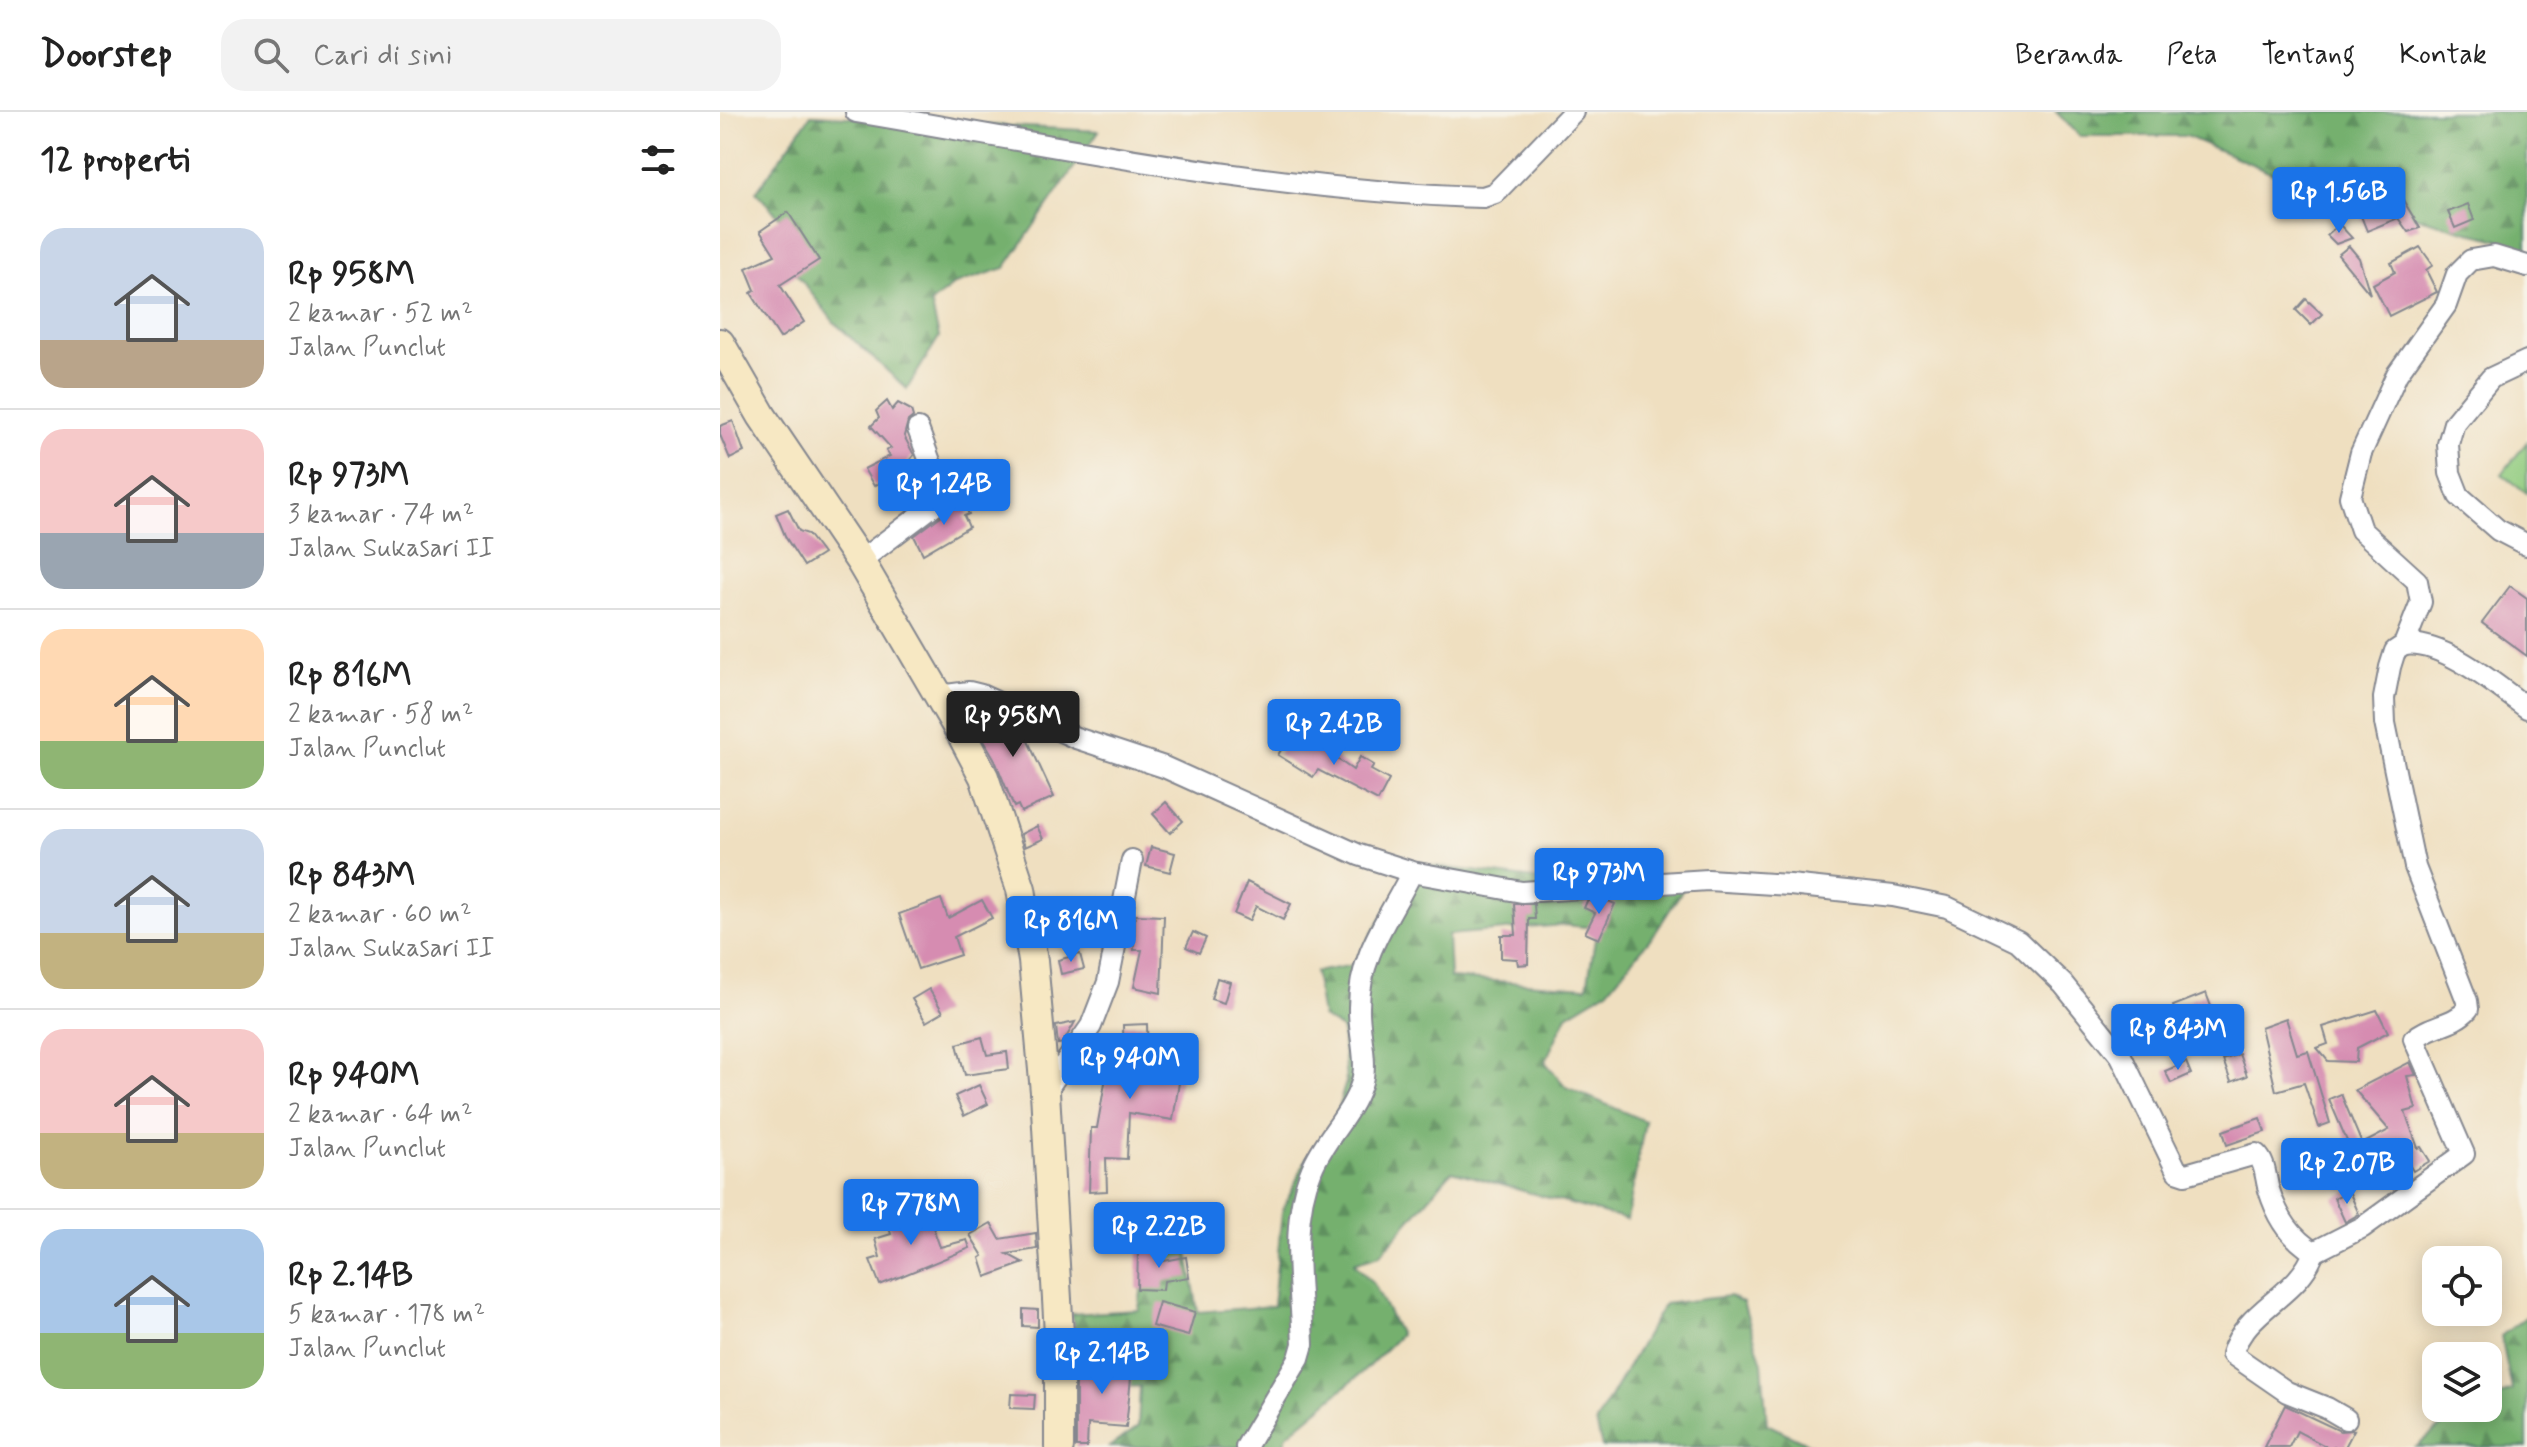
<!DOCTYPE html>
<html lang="id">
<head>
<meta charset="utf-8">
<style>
  :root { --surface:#fff; --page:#f2f2f2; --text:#222; --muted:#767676; --line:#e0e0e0; --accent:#1a73e8 }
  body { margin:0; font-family:Mynerve,sans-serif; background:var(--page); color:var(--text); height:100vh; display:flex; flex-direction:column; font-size:30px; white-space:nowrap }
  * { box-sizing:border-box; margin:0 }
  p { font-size:26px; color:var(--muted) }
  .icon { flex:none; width:44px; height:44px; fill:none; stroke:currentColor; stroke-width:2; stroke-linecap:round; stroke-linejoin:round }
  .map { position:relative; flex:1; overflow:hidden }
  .sheet { display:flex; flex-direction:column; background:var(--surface); width:720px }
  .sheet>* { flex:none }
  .controls { position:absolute; left:1702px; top:1134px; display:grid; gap:16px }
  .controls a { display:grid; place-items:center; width:80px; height:80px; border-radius:16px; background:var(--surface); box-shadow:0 4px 20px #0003; font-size:40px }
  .price { position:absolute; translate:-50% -68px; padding:0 18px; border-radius:8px; background:var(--accent); color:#fff; font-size:26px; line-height:52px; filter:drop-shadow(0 2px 4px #0008) }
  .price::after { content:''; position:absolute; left:50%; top:48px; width:24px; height:18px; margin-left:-12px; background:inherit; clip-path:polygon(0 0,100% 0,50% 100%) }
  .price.selected { background:#222; color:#fff }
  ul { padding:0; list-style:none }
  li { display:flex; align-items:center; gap:24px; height:200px; padding:0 40px }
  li+li { border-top:2px solid var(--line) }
  li span { display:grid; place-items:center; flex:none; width:224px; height:160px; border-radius:24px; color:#555 }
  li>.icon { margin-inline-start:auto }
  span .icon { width:96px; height:96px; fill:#fffc; stroke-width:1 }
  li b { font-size:34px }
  h2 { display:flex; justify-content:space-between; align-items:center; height:96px; padding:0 40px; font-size:34px }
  header { display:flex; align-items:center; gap:48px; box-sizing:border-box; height:112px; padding:0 40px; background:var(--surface); border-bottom:2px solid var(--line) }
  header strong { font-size:38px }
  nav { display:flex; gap:44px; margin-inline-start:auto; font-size:28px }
  .search { width:560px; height:72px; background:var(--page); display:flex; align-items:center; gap:20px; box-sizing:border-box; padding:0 28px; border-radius:24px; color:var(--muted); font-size:30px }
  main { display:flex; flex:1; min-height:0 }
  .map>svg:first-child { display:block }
  .forest { fill:url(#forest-firs); stroke:#487066; stroke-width:2; fill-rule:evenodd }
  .pitch { fill:#92cc80; stroke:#567e6f; stroke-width:2 }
  .building { fill:#d68cb1 }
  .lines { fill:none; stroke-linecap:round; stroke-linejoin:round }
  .minor-casing { stroke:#85878f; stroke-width:24 }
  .secondary-casing { stroke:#85878f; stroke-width:32 }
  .minor { stroke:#fff; stroke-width:20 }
  .secondary { stroke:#f7e8c3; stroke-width:28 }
</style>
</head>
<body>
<header>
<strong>Doorstep</strong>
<div class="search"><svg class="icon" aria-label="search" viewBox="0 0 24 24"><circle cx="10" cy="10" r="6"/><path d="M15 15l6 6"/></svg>Cari di sini</div>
<nav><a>Beranda</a><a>Peta</a><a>Tentang</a><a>Kontak</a></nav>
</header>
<main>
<section class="sheet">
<h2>12 properti<svg class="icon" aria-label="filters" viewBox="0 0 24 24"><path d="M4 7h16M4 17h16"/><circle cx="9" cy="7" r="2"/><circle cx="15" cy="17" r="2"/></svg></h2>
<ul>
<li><span style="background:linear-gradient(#c9d6e8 70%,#b9a48a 0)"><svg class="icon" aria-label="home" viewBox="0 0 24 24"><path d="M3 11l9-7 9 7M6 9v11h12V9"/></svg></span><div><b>Rp 958M</b><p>2 kamar · 52 m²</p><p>Jalan Punclut</p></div></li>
<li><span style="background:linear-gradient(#f6c9c9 65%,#9aa5b1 0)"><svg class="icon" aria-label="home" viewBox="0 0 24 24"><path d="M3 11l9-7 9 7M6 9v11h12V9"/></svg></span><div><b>Rp 973M</b><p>3 kamar · 74 m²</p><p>Jalan Sukasari II</p></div></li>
<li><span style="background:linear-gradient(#ffd9b3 70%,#8fb573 0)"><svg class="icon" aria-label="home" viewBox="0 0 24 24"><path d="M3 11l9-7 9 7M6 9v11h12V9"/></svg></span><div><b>Rp 816M</b><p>2 kamar · 58 m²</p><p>Jalan Punclut</p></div></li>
<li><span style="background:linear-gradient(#c9d6e8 65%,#c2b280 0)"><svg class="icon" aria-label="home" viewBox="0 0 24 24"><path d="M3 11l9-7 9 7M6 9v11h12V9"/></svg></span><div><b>Rp 843M</b><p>2 kamar · 60 m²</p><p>Jalan Sukasari II</p></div></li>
<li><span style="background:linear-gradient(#f6c9c9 65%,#c2b280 0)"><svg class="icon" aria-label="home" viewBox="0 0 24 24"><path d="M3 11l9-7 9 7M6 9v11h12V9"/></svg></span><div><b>Rp 940M</b><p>2 kamar · 64 m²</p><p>Jalan Punclut</p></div></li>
<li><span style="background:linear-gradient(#a9c7e8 65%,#8fb573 0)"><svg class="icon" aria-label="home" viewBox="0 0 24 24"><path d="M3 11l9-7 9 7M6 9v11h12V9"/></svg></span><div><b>Rp 2.14B</b><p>5 kamar · 178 m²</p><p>Jalan Punclut</p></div></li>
</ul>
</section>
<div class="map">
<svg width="1807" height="1335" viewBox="0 0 1807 1335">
  <defs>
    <pattern id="forest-firs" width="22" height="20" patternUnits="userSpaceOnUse" patternTransform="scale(2)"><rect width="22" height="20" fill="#75b06e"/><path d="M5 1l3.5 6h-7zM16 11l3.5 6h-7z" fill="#5f905e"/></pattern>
  </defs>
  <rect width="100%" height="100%" fill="#f7f3e8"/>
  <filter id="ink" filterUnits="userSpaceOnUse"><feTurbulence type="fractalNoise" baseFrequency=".0125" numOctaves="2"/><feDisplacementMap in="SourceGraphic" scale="16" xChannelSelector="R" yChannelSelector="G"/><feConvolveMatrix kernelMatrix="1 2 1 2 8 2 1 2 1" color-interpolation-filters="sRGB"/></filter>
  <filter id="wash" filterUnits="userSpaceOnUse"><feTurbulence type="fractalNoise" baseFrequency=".006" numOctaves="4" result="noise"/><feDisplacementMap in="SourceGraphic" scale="32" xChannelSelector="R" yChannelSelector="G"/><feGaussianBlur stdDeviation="1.8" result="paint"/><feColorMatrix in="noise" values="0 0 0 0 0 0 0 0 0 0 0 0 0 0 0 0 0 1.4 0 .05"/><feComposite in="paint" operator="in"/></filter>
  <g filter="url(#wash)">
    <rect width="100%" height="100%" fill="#efdfc0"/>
    <!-- forest -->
    <g class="forest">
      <polygon points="1336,0 1807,0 1807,144 1795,133 1581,73 1466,24 1360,24"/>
      <polygon points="91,3 379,19 285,156 235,172 211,191 219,225 187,277 114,210 54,133 70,117 36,80"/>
      <path d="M707,753L875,775L969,768L935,821L888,878L847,903L825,950L846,975L925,1009L907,1108L732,1059L660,1143L634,1151L654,1172L680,1223L644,1259L567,1323L563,1335H389L418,1315L420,1274L363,1276L352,1202L419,1198L425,1142L468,1141L478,1200L553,1194L562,1100L586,1047L613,1013L626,970L622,917L602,905L595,860L633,853L682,772ZM843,813L877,816L867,875L730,866L728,823Z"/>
      <polygon points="1009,1184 1023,1191 1042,1251 1047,1312 1095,1335 882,1335 876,1310 944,1192"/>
      <path d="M1807,1204V1335H1696C1718,1317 1739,1296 1768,1296V1290L1792,1278L1781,1224Z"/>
    </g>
    <!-- pitch -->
    <polygon class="pitch" points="1807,330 1807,381 1782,362"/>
    <g id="blocks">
      <!-- building -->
      <g class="building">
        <polygon points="1680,83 1700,116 1688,120 1678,106 1647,119 1639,99 1661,89 1663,95"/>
        <polygon points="1748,92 1754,108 1735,116 1728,100"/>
        <polygon points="68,100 99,148 60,173 84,210 60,226 31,181 35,178 26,156 55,143 40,119"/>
        <polygon points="1619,112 1632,126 1616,132 1607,123"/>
        <polygon points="1629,134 1639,146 1650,182 1618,143"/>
        <polygon points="1700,135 1713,153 1706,158 1717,180 1669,204 1653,172 1675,160 1671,151"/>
        <polygon points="1586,187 1602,202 1591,213 1576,198"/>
        <polygon points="167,289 172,298 178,291 191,298 193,305 188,309 184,324 194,343 179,361 154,374 144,357 170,344 166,339 171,336 151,314 159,306 156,299"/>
        <polygon points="13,309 24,340 10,347 0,323 0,314"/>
        <polygon points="240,384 249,402 244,404 249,415 203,442 194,424 226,400"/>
        <polygon points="68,397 79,419 88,422 103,442 84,454 66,426 56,402"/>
        <polygon points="1790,474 1807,486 1807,544 1762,511"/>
        <polygon points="244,594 257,595 302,616 334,685 301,700 298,693 294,695 274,646"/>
        <polygon points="571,621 598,638 600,635 633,658 640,645 654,653 651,658 669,668 658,689 598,658 593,665 558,643"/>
        <polygon points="446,690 463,709 450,721 433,702"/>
        <polygon points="317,714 323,727 305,735 301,722"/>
        <polygon points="431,735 455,741 450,760 426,754"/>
        <polygon points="527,770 571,792 563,808 536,794 529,809 514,802"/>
        <polygon points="221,787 228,806 262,788 272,806 234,825 240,843 198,857 179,802"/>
        <polygon points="886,788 895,792 879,827 865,821 875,801 864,796 867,789"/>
        <polygon points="794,792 814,792 815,807 809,807 808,852 798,853 797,847 781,846 781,823 796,823"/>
        <polygon points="375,800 377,822 348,826 346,804"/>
        <polygon points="415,803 444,804 441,881 414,875 422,838 414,838"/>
        <polygon points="473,820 486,826 479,841 466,835"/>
        <polygon points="360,842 364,857 341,862 338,848"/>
        <polygon points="497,866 510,870 504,891 491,887"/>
        <polygon points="209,877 223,900 206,910 192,887"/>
        <polygon points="1486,881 1495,905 1462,918 1453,894"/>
        <polygon points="1657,898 1668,920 1637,936 1636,950 1608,949 1597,936 1608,932 1603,915"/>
        <polygon points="1566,906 1577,942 1588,939 1610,1011 1599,1015 1584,971 1556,979 1541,915"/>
        <polygon points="355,910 343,931 338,932 336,914"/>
        <polygon points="427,912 428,947 462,952 453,1008 409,1001 407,1047 386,1046 387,1079 369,1080 371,1016 377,1016 389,948 404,951 403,913"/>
        <polygon points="262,925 267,943 287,940 289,957 245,963 237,932"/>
        <polygon points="1519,942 1527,964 1511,970 1503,948"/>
        <polygon points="1466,950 1471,962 1451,971 1445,959"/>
        <polygon points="1690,950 1696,963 1687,964 1696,997 1685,1000 1698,1036 1701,1035 1710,1049 1693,1059 1682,1041 1658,1052 1640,1068 1641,1071 1621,1078 1615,1056 1636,1050 1609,987 1621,982 1642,1032 1669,1018 1635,978"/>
        <polygon points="259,973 268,992 244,1004 235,984"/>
        <polygon points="1540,1006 1545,1020 1507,1033 1503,1019"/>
        <polygon points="1629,1079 1639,1102 1625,1110 1614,1086"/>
        <polygon points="215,1095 217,1108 211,1110 220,1135 247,1128 250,1136 160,1173 150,1148 160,1145 155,1127 171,1122 168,1112"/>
        <polygon points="271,1111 280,1127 316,1121 317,1137 287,1142 304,1151 266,1165 260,1146 263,1144 250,1123"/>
        <polygon points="418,1138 444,1138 444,1149 466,1145 469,1165 444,1169 443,1178 417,1177"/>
        <polygon points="439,1190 475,1200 468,1224 432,1214"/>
        <polygon points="303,1197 318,1198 318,1215 303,1214"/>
        <polygon points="413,1246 406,1315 368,1312 367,1335 356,1335 356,1257 369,1257 390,1247"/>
        <polygon points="291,1282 315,1283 314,1297 290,1296"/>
        <polygon points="1565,1293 1620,1319 1634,1318 1625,1335 1607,1335 1577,1319 1569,1335 1544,1335"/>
      </g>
    </g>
  </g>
  <g filter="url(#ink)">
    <use href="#blocks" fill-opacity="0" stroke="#85878f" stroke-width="2"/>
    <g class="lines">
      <!-- minor casing -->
      <g class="minor-casing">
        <g id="minor">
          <path d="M136,0C344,35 552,79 763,85L775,81L853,0"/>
          <polyline points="1807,249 1771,266 1734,311 1728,332 1730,361 1739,384 1778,418 1807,433"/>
          <polyline points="140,449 218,390 222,382 198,317"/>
          <path d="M1684,533C1722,527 1777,574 1807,596"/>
          <path d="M219,584L249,580L261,583L356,626L444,655L639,743L692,760L802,780L988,768L1070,773L1173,784L1227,795L1298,829L1343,872L1401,944L1457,1059L1466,1062L1536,1042C1546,1051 1545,1065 1549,1078C1557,1104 1570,1126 1594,1140L1643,1115L1744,1042L1694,927C1711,912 1733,914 1748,897L1747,889L1695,755L1665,611L1664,586L1670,555L1675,539L1684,533L1701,490L1697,469L1641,418L1630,385L1641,341L1677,262L1726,193L1737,162L1751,148L1774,144L1807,154"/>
          <polyline points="325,980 371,914 388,870 412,748"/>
          <path d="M1594,1140C1579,1184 1525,1197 1512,1242L1567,1280L1607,1296L1626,1307"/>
          <path d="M526,1335L579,1246L583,1232C581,1175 569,1111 592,1057C604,1027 630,1005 641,973C649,949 638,920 639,895C639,843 670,805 692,760"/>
        </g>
      </g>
      <!-- secondary casing -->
      <g class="secondary-casing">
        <polyline id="secondary" points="0,231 42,304 140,449 243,625 264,665 301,777 313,849 325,980 339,1222 339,1335"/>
      </g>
      <!-- minor -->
      <use href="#minor" class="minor"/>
      <!-- secondary -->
      <use href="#secondary" class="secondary"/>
    </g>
  </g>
</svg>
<div class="controls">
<a><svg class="icon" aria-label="locate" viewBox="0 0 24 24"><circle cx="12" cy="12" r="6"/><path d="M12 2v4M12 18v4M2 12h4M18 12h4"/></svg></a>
<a><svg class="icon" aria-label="layers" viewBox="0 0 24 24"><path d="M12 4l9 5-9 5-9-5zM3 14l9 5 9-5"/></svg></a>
</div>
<b class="price" style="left:1619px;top:123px">Rp 1.56B</b>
<b class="price" style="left:224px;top:415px">Rp 1.24B</b>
<b class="price selected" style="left:293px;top:647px">Rp 958M</b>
<b class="price" style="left:614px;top:655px">Rp 2.42B</b>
<b class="price" style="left:879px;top:804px">Rp 973M</b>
<b class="price" style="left:351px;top:852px">Rp 816M</b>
<b class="price" style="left:1458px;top:960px">Rp 843M</b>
<b class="price" style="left:410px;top:989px">Rp 940M</b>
<b class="price" style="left:1627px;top:1094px">Rp 2.07B</b>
<b class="price" style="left:191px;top:1135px">Rp 778M</b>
<b class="price" style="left:439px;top:1158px">Rp 2.22B</b>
<b class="price" style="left:382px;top:1284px">Rp 2.14B</b>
</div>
</main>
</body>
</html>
